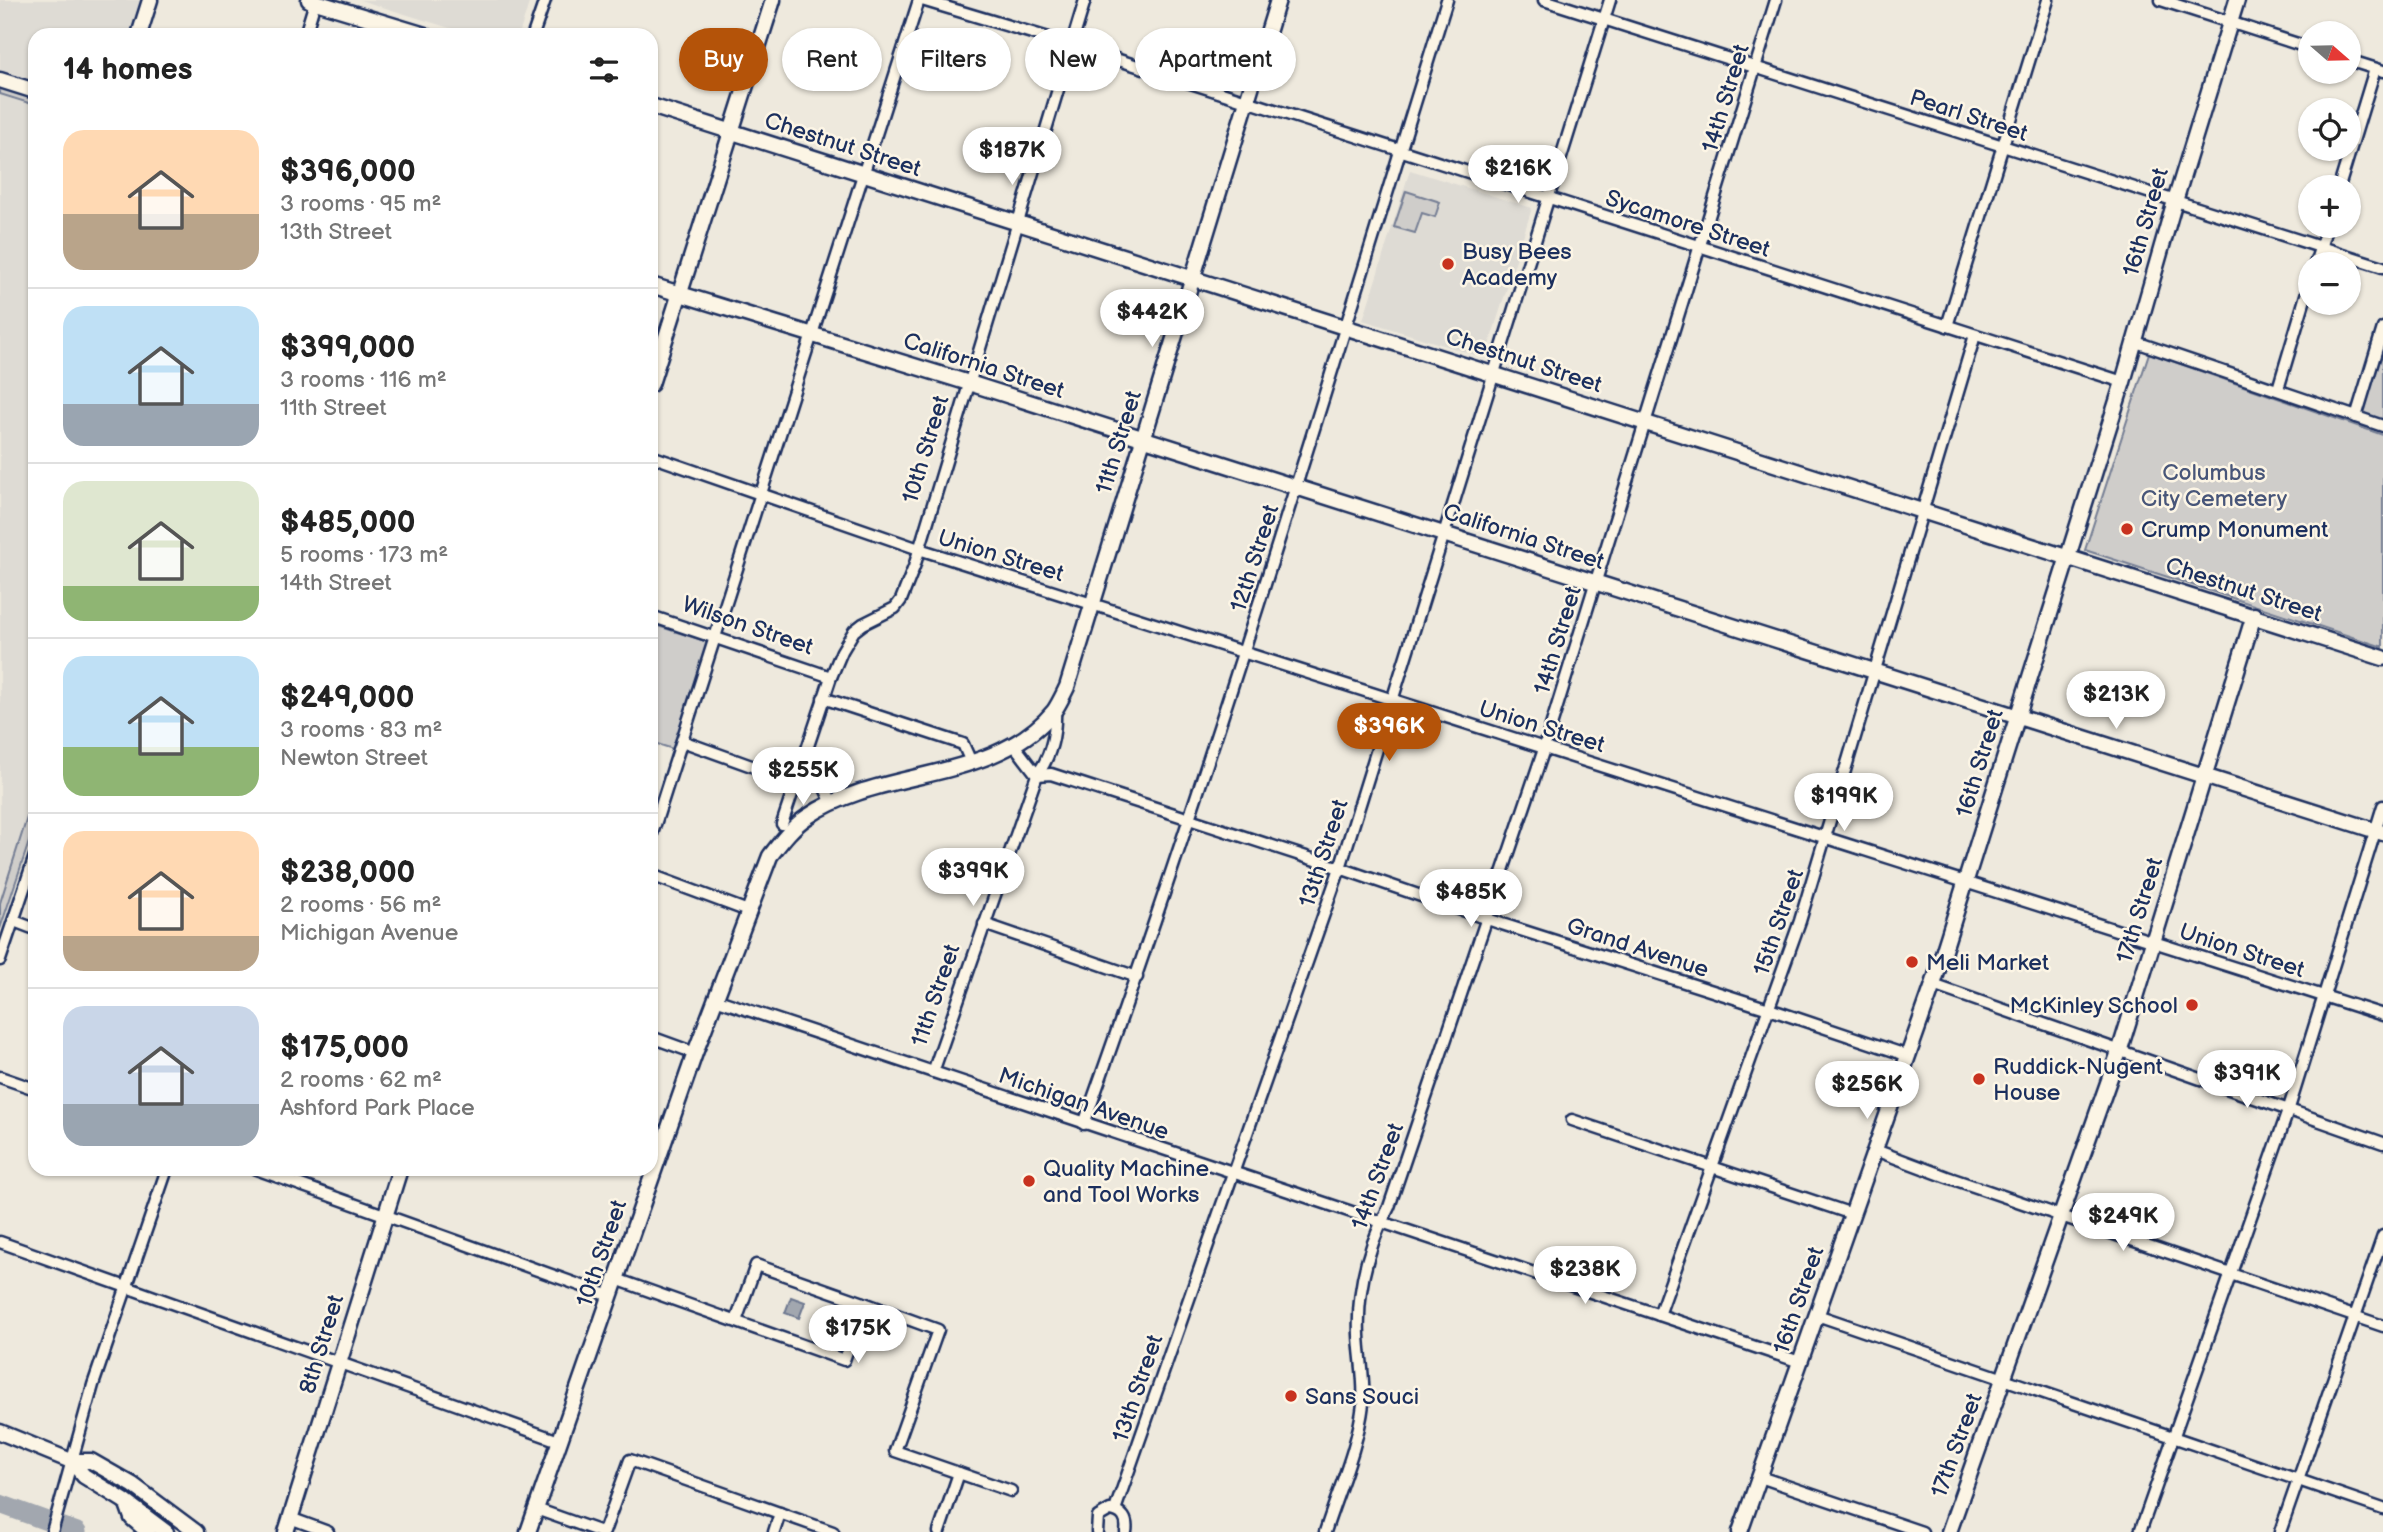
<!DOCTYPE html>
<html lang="en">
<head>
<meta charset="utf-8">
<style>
  :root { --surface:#fff; --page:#f6f6f6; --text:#222; --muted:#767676; --line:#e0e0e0; --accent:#b45309 }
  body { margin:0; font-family:"Balsamiq Sans",sans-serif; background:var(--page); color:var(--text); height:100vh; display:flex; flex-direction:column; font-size:26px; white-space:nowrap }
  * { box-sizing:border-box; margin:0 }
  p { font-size:23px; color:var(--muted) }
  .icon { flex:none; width:38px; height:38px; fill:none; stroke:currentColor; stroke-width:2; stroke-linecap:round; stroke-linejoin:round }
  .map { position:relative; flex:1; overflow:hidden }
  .panel { position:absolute; left:28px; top:28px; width:630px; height:1148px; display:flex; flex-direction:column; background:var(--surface); border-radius:21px; box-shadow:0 2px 5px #0004 }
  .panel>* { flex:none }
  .banner { position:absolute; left:679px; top:28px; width:665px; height:63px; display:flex; gap:14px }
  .needle { width:46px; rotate:110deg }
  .controls { position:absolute; left:2298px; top:21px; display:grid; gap:14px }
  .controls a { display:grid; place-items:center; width:63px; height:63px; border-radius:50%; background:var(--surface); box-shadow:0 2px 5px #0004; font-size:35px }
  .price { position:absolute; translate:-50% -60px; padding:0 16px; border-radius:24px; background:#fff; color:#222; font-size:23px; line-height:46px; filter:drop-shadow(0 2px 4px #0008) }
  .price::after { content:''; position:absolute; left:50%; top:42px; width:21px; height:16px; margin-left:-10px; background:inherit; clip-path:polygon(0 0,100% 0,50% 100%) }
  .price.on { background:var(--accent); color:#fff }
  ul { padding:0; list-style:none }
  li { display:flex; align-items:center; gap:21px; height:175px; padding:0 35px }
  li+li { border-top:2px solid var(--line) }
  li span { display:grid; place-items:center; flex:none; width:196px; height:140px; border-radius:21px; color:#555 }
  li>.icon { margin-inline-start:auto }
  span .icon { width:84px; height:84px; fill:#fffc; stroke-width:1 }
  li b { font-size:30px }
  h2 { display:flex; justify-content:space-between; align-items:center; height:84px; padding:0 35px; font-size:30px }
  .chip { padding:0 24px; border-radius:32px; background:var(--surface); box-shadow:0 2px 5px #0004; font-size:24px; line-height:63px }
  .chip.on { background:var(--accent); color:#fff }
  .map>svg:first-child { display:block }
  .built { fill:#dedbd4 }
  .green { fill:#cfcdca; stroke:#757e94; stroke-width:2 }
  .water { fill:#a2a7af; stroke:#6c778f; stroke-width:2 }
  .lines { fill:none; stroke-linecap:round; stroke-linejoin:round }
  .river { stroke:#a2a7af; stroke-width:19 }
  .street-casing { stroke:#1b2f5e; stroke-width:15 }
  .secondary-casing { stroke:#1b2f5e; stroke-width:19 }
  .primary-casing { stroke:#1b2f5e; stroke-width:19 }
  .street { stroke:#fcf5e5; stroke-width:10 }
  .secondary { stroke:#fcf5e5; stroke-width:14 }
  .primary { stroke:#fcf5e5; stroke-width:14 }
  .poi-dot { fill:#c8321e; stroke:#fcf5e5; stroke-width:2.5 }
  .labels { text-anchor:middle; stroke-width:5; stroke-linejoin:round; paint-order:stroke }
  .street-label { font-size:23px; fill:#1b2f5e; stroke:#fcf5e5 }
  .poi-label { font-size:23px; fill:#1b2f5e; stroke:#fcf5e5; text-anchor:start }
  .park-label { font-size:23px; fill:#485679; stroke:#fcf5e5 }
</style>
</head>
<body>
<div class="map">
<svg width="2383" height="1532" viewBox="0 0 2383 1532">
  <rect width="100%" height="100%" fill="#eee9dd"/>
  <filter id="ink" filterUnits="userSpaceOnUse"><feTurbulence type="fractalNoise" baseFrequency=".0143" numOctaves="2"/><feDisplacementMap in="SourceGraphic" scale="14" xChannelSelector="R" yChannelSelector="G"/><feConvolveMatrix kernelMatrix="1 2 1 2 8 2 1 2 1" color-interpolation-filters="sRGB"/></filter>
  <g filter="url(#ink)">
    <!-- built -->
    <g class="built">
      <polygon points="0,0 141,0 130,35 35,35 35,82 0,71"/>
      <polygon points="360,0 530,0 519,35 472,35"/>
      <polygon points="0,95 35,106 35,805 0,909"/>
      <polygon points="1410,170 1532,208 1485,358 1363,320"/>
    </g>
    <!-- green -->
    <g class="green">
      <polygon points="0,87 35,98 35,105 0,94"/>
      <polygon points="1406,191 1440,202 1435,217 1422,213 1415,233 1394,227"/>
      <polygon points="2383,336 2383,426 2356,417"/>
      <polygon points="2149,353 2383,435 2383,647 2085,550"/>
      <polygon points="655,625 708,642 673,749 651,742 651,635"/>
      <polygon points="35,800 35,824 0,929 0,903 32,802"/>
    </g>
    <!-- water -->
    <polygon class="water" points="791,1297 805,1302 799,1318 785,1313"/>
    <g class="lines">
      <!-- river -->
      <polyline class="river" points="0,1504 77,1532"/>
      <!-- street casing -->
      <g class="street-casing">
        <g id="street">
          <polyline points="922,0 1072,45 2123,382"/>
          <polyline points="1544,0 2383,267"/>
          <polyline points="2161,0 2310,48"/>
          <polyline points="305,35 315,2"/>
          <polyline points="533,35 545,0"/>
          <polyline points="2348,60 2383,71"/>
          <polyline points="2339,187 2375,69"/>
          <polyline points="2315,264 2327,226"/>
          <polyline points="1947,326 2048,0"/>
          <polyline points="2133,341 2383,426"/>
          <polyline points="2278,389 2310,282"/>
          <polyline points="2356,417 2383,328"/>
          <polyline points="651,456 919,549 2383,1015"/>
          <polyline points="651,616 831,677"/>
          <polyline points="823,698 963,744 971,762"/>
          <polyline points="682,741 796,782"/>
          <polyline points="802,762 815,767 832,803"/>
          <polyline points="1037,775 1051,774 1340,868 1502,924 1769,1009 1909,1056"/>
          <path d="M1037,775C1051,756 1056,734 1055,710"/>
          <polyline points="782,824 831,677 842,651 854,631 863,624 895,608 901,600 914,567 1085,0"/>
          <polyline points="651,837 919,0"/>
          <polyline points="651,875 748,911"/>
          <polyline points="14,921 35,929"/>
          <polyline points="984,924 1137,977"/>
          <polyline points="0,960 35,856"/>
          <polyline points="1933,985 2383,1143"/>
          <polyline points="715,999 1800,1362"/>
          <polyline points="651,1037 695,1053"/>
          <polyline points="933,1072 1037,775 1014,745"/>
          <polyline points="0,1077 35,1089"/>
          <polyline points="1572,1120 1852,1214"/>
          <path d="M1084,1124C1217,753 1330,376 1447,0"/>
          <polyline points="1875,1150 1947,1177 2383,1326"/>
          <polyline points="256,1169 610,1296"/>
          <polyline points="0,1242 559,1441"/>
          <polyline points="616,1279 844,1360 864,1303 756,1265 736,1321"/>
          <polyline points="864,1303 938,1330 895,1451 1011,1491"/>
          <polyline points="1659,1315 1800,921 1975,335"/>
          <polyline points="1817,1315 2383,1509"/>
          <polyline points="1760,1477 1922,1532"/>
          <polyline points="536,1509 601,1532"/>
          <polyline points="1115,1510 1340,868 1610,0"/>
          <polyline points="290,1518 328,1532"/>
          <polyline points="52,1532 93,1385 167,1169"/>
          <polyline points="604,1532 630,1460 833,1532"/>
          <polyline points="774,1532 780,1513"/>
          <polyline points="939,1532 959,1473"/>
          <path d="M1097,1532L1098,1517L1110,1510C1123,1511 1128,1520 1126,1532"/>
          <path d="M1325,1532C1338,1491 1358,1447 1363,1404C1365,1381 1360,1358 1359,1335C1357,1290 1368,1246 1389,1207L1542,755L1776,0"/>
          <polyline points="2140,1532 2289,1108 2383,806"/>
          <polyline points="2280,1532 2383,1236"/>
        </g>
      </g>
      <!-- secondary casing -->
      <g class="secondary-casing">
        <g id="secondary">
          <polyline points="309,0 425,35"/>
          <polyline points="139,35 150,0"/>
          <polyline points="0,80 35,91"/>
          <polyline points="651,106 2383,658"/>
          <polyline points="651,285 969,383 2383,833"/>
          <polyline points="651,384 773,0"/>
          <polyline points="286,1532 400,1169"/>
          <path d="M528,1532L695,1053L770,856C781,842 792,827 807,817C879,767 994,784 1054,711C1059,704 1063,695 1067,687L1278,0"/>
          <polyline points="1740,1532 1933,985 2123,382 2172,211 2237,0"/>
          <polyline points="1949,1532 2120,1049 2254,615"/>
        </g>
      </g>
      <!-- primary casing -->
      <g class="primary-casing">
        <g id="primary">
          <polyline points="0,1432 71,1461 91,1461 133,1485 196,1532"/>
          <polyline points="71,1461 84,1476 126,1502 166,1532"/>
          <polyline points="127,1504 132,1518 148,1532"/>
        </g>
      </g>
      <!-- street -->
      <use href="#street" class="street"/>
      <!-- secondary -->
      <use href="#secondary" class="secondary"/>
      <!-- primary -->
      <use href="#primary" class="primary"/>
    </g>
  </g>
  <!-- markers -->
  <g class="poi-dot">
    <circle cx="1448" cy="264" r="7"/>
    <circle cx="2127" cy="529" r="7"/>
    <circle cx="1912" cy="962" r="7"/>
    <circle cx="2192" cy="1005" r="7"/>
    <circle cx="1979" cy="1079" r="7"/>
    <circle cx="1029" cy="1181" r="7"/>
    <circle cx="1291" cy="1396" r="7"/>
  </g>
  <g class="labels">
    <!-- street labels -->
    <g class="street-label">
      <text transform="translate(1725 98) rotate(-73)" y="8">14th Street</text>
      <text transform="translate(1969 115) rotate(18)" y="8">Pearl Street</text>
      <text transform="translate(843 144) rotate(18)" y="8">Chestnut Street</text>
      <text transform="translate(2145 222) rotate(-74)" y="8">16th Street</text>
      <text transform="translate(1688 223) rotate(18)" y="8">Sycamore Street</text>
      <text transform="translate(1524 360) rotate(18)" y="8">Chestnut Street</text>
      <text transform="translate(984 365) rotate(18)" y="8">California Street</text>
      <text transform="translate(1118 442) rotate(-73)" y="8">11th Street</text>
      <text transform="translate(925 449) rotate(-73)" y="8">10th Street</text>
      <text transform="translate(1524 536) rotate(18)" y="8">California Street</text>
      <text transform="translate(1001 555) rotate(17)" y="8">Union Street</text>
      <text transform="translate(1254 558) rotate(-72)" y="8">12th Street</text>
      <text transform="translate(2244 589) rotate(18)" y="8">Chestnut Street</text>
      <text transform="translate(748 625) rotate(19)" y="8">Wilson Street</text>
      <text transform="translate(1557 640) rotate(-73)" y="8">14th Street</text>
      <text transform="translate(1542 726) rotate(17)" y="8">Union Street</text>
      <text transform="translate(1979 763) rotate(-73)" y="8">16th Street</text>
      <text transform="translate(1323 853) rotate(-72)" y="8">13th Street</text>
      <text transform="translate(2139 910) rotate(-73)" y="8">17th Street</text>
      <text transform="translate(1778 922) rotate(-71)" y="8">15th Street</text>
      <text transform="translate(1638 947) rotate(18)" y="8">Grand Avenue</text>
      <text transform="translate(2242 950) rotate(18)" y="8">Union Street</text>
      <text transform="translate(935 995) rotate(-71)" y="8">11th Street</text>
      <text transform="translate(1084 1103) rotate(19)" y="8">Michigan Avenue</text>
      <text transform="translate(1377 1176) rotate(-70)" y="8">14th Street</text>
      <text transform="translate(601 1253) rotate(-71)" y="8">10th Street</text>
      <text transform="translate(1798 1300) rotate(-71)" y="8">16th Street</text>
      <text transform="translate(321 1344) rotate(-73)" y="8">8th Street</text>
      <text transform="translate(1137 1388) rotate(-71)" y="8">13th Street</text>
      <text transform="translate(1956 1445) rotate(-70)" y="8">17th Street</text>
    </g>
    <!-- poi labels -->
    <g class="poi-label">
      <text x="1462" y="259">Busy Bees<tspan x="1462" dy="26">Academy</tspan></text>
      <text x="2141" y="537">Crump Monument</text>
      <text x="1926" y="970">Meli Market</text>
      <text x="2178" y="1013" text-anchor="end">McKinley School</text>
      <text x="1993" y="1074">Ruddick-Nugent<tspan x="1993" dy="26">House</tspan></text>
      <text x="1043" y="1176">Quality Machine<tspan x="1043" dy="26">and Tool Works</tspan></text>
      <text x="1305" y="1404">Sans Souci</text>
    </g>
    <!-- park labels -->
    <g class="park-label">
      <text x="2214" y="480">Columbus<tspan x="2214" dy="26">City Cemetery</tspan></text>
    </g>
  </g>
</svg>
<div class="controls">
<a><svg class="needle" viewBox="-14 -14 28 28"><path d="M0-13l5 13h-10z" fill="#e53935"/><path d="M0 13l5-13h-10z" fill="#767676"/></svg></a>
<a><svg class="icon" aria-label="locate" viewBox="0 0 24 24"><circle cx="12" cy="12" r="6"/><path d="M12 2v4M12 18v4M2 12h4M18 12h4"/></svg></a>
<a>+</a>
<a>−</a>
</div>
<b class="price" style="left:1012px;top:187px">$187K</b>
<b class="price" style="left:1518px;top:205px">$216K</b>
<b class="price" style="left:1152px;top:349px">$442K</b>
<b class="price" style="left:2116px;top:731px">$213K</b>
<b class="price on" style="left:1389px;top:763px">$396K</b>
<b class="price" style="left:803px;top:807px">$255K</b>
<b class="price" style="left:1844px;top:833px">$199K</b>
<b class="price" style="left:973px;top:908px">$399K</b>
<b class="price" style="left:1471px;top:929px">$485K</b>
<b class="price" style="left:2247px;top:1110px">$391K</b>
<b class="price" style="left:1867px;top:1121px">$256K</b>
<b class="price" style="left:2123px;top:1253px">$249K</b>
<b class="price" style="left:1585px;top:1306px">$238K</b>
<b class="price" style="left:858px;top:1365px">$175K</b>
<div class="banner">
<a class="chip on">Buy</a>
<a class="chip">Rent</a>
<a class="chip">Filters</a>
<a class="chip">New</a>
<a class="chip">Apartment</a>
</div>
<section class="panel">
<h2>14 homes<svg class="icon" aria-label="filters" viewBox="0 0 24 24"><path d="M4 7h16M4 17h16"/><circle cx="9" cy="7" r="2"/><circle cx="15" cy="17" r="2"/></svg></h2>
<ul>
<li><span style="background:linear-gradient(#ffd9b3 60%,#b9a48a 0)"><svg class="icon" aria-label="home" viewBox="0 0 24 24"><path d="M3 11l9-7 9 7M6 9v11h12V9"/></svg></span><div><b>$396,000</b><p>3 rooms · 95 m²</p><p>13th Street</p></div></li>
<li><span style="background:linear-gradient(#bfe0f5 70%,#9aa5b1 0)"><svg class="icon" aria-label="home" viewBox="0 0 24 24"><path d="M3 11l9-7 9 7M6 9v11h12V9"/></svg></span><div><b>$399,000</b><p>3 rooms · 116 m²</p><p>11th Street</p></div></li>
<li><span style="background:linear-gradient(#dfe7d0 75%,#8fb573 0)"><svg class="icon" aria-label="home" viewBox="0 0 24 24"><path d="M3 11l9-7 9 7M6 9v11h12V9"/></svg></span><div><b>$485,000</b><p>5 rooms · 173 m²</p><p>14th Street</p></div></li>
<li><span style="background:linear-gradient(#bfe0f5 65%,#8fb573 0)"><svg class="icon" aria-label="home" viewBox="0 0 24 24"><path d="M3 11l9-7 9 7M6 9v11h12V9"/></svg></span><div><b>$249,000</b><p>3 rooms · 83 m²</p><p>Newton Street</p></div></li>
<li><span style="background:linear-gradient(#ffd9b3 75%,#b9a48a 0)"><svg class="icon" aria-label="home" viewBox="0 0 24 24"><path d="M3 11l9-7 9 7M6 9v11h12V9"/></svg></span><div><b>$238,000</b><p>2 rooms · 56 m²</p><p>Michigan Avenue</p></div></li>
<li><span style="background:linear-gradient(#c9d6e8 70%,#9aa5b1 0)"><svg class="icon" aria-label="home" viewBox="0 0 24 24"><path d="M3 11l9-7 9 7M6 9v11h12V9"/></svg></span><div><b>$175,000</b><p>2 rooms · 62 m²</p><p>Ashford Park Place</p></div></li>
</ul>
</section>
</div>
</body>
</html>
